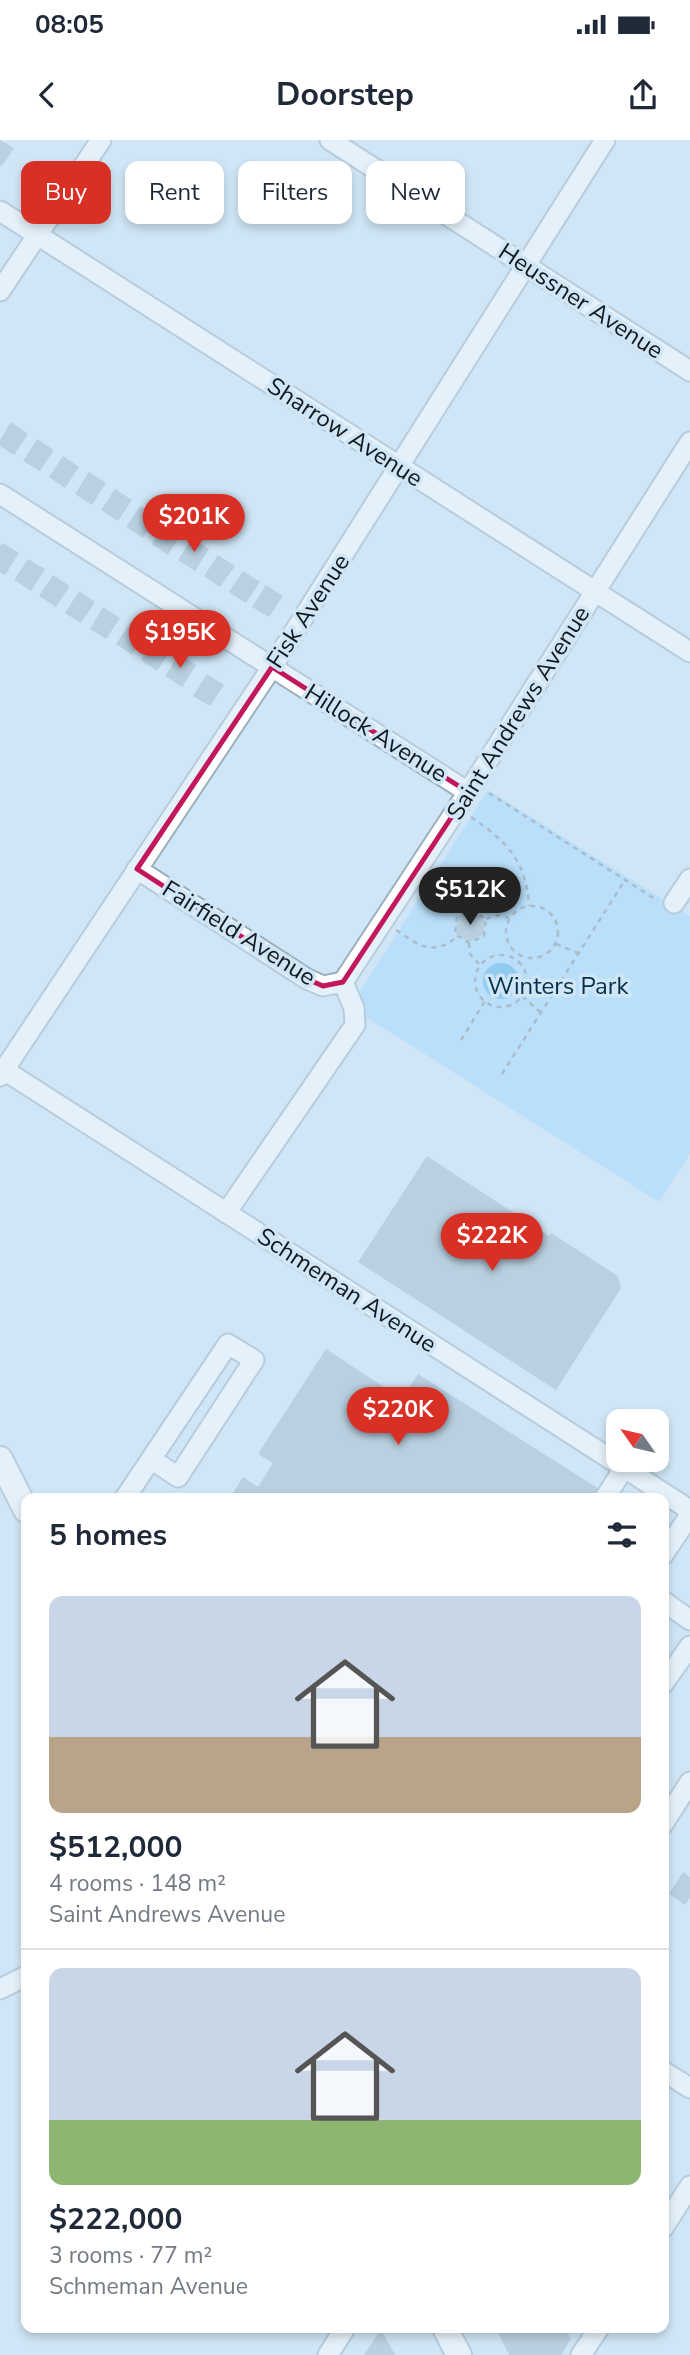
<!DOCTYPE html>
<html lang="en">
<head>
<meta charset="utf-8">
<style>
  :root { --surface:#fff; --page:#f6f6f7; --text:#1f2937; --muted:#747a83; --line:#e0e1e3; --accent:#d93025 }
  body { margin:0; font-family:"Nunito Sans",sans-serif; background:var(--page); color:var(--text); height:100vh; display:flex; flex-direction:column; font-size:26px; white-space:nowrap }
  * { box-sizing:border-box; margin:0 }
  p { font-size:23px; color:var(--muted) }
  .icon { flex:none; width:38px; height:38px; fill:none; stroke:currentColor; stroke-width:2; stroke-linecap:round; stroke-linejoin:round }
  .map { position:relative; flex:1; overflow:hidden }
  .sheet { position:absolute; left:21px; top:1353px; width:648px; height:840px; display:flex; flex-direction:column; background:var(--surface); border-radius:14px; box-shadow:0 4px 10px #0003 }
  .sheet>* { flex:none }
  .banner { position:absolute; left:21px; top:21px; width:649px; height:63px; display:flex; gap:14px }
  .needle { width:46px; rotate:304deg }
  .buttons { position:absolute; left:606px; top:1269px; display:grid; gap:14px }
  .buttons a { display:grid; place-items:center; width:63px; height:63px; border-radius:14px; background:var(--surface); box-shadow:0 4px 10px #0003; font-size:35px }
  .price { position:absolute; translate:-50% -60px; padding:0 16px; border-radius:24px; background:var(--accent); color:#fff; font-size:23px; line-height:46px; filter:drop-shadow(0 2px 4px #0008) }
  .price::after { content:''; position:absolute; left:50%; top:42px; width:21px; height:16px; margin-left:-10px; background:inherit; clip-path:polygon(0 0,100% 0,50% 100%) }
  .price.current { background:#222; color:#fff }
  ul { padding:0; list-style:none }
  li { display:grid; align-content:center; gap:14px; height:371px; padding:0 28px }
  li+li { border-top:2px solid var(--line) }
  li span { display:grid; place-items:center; height:217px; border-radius:14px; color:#555 }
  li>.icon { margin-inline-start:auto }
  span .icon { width:126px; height:126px; fill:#fffc; stroke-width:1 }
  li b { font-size:30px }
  h2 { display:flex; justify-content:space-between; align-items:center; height:84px; padding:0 28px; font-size:30px }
  .tag { padding:0 24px; border-radius:14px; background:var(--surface); box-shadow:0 4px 10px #0003; font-size:24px; line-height:63px }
  .tag.current { background:var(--accent); color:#fff }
  .status { display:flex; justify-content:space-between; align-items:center; height:49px; padding:0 35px; background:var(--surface); direction:ltr }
  .status svg { height:19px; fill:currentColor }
  header { display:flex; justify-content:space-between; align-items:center; height:91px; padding:0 28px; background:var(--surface); font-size:32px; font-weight:700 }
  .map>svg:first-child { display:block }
  .green { fill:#9fd8ff }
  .forest { fill:#47ace9 }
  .building { fill:#a1b6c5 }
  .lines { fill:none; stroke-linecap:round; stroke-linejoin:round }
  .minor-casing { stroke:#99afbe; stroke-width:23 }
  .major-casing { stroke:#99afbe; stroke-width:28 }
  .path { stroke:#7b8b96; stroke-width:2.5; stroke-dasharray:5 5; stroke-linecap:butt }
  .minor { stroke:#fff; stroke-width:19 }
  .major { stroke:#fff; stroke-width:24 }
  .marked { fill:none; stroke:#c2185b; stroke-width:5; stroke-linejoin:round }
  .labels { text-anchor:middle; stroke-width:7; stroke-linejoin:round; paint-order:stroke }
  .street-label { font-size:24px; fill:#11191e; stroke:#d0e6f6 }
  .park-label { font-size:24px; fill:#033048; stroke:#d0e6f6 }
</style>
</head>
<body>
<div class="status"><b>08:05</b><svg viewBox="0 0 49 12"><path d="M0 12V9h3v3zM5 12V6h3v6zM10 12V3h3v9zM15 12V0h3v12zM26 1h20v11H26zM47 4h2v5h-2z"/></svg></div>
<header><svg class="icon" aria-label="back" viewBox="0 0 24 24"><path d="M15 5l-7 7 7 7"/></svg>Doorstep<svg class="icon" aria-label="share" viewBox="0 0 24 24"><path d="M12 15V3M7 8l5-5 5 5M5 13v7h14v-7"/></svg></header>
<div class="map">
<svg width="690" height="2215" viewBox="0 0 690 2215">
  <rect width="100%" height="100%" fill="#d0e6f6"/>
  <!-- green -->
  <polygon class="green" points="488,650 690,776 690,1014 659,1062 350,867"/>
  <!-- forest -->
  <circle class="forest" cx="501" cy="841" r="18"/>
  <!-- building -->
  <g class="building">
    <polygon points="0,0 14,8 2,26 0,25"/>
    <polygon points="11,282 28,294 14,315 0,306 0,300"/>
    <polygon points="37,299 54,310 40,331 23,321"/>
    <polygon points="63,316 79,327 65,348 49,337"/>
    <polygon points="89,332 106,343 92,365 75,354"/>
    <polygon points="115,349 132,360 118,381 101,370"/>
    <polygon points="140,366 157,376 143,398 126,387"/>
    <polygon points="166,382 182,393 168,415 152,404"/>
    <polygon points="192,398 209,409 195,431 178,420"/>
    <polygon points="3,403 19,413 5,435 0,432 0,406"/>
    <polygon points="218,415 235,426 220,447 204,436"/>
    <polygon points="28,419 45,429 31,451 14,440"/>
    <polygon points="243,431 260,442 246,463 229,452"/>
    <polygon points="53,435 70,446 56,467 39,456"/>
    <polygon points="266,445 283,456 269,477 252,467"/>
    <polygon points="79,451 95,462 81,483 65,473"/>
    <polygon points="103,467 120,478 106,499 90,489"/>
    <polygon points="130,483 147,494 132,515 116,504"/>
    <polygon points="155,499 171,510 157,531 141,520"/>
    <polygon points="179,514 196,525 182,547 165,536"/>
    <polygon points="207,534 224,545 210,566 193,556"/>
    <polygon points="471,771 485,780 483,795 469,802 456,794 457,778"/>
    <polygon points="427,1016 549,1096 551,1093 618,1136 621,1148 556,1250 358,1122"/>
    <polygon points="326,1209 402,1259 418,1234 599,1349 593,1358 230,1358 243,1337 258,1347 273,1323 258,1314"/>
    <polygon points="683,1732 690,1737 690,1758 685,1765 669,1754"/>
    <polygon points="496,2188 565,2188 571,2199 561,2215 509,2215"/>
    <polygon points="381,2189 395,2215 364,2215"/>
  </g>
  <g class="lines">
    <!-- minor casing -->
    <g class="minor-casing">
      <g id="minor">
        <polyline points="330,0 690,231"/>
        <polyline points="0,71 690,512"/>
        <polyline points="0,151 101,0"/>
        <polyline points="0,354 468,652"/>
        <polyline points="137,729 307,839 323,846 343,842"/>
        <polyline points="674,763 690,739"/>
        <polyline points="343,842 468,652 690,302"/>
        <polyline points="4,930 690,1370"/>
        <polyline points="0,936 272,527 605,0"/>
        <polyline points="226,1073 355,885 354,868 343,842"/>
        <polyline points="125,1358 228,1204 254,1220 178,1337 151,1319"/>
        <polyline points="605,1358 624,1328"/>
        <polyline points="663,1415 690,1375"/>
        <polyline points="663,1461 690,1480"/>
        <polyline points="663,1544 690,1506"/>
        <polyline points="663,1684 690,1642"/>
        <polyline points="0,1849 26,1836"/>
        <polyline points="663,1931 690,1948"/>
        <polyline points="663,2088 690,2046"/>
        <polyline points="328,2215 345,2188"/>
        <polyline points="581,2215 599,2188"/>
      </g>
    </g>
    <!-- major casing -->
    <g class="major-casing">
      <g id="major">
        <polyline points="0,1319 26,1370"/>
        <polyline points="445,2188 459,2215"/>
      </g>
    </g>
    <!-- path -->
    <g class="path">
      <polyline points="489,653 658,761"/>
      <path d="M471,677C507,702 526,720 529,766"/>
      <circle cx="532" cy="792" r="26"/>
      <polygon points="471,770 486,779 484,796 469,803 455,794 457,777"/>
      <polyline points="486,779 498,775 509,778"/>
      <path d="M396,790C420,806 433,817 458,796"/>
      <polyline points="469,803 470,814 479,824"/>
      <polyline points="556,804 578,813"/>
      <circle cx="501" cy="841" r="26"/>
      <polyline points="522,856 540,872"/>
      <polyline points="461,900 485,861"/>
      <polyline points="502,934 625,740"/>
    </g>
    <!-- minor -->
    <use href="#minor" class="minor"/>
    <!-- major -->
    <use href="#major" class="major"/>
  </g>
  <!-- marked area -->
  <path d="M0 0H690V2215H0ZM272,527L468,652L343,842L323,846L307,839L137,729Z" fill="#d0e6f6" fill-opacity=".55" fill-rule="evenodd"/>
  <path class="marked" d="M272,527L468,652L343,842L323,846L307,839L137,729Z"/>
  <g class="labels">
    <!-- street labels -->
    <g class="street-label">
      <text transform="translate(581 161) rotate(33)" y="8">Heussner Avenue</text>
      <text transform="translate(345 292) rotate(33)" y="8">Sharrow Avenue</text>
      <text transform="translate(308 471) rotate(-57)" y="8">Fisk Avenue</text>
      <text transform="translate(518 573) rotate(-58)" y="8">Saint Andrews Avenue</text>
      <text transform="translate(376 593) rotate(32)" y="8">Hillock Avenue</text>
      <text transform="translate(239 793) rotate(32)" y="8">Fairfield Avenue</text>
      <text transform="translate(347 1150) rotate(33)" y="8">Schmeman Avenue</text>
    </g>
    <!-- park labels -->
    <g class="park-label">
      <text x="558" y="854">Winters Park</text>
    </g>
  </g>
</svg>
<div class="buttons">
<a><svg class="needle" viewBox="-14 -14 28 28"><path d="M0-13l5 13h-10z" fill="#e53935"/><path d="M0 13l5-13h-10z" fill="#747a83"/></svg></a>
</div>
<b class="price" style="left:194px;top:414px">$201K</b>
<b class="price" style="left:180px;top:530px">$195K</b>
<b class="price current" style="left:470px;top:787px">$512K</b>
<b class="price" style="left:492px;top:1133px">$222K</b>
<b class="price" style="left:398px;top:1307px">$220K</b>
<div class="banner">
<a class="tag current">Buy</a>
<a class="tag">Rent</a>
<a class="tag">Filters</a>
<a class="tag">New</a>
</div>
<section class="sheet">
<h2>5 homes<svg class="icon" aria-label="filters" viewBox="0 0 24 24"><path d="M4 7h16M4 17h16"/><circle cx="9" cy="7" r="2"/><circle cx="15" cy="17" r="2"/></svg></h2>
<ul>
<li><span style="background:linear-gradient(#c9d6e8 65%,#b9a48a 0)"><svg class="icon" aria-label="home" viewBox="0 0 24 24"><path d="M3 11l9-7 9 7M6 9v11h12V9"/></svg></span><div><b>$512,000</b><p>4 rooms · 148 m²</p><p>Saint Andrews Avenue</p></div></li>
<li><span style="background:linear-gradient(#c9d6e8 70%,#8fb573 0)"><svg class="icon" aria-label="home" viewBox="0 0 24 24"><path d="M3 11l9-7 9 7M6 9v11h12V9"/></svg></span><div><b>$222,000</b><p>3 rooms · 77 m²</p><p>Schmeman Avenue</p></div></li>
</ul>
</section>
</div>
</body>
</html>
